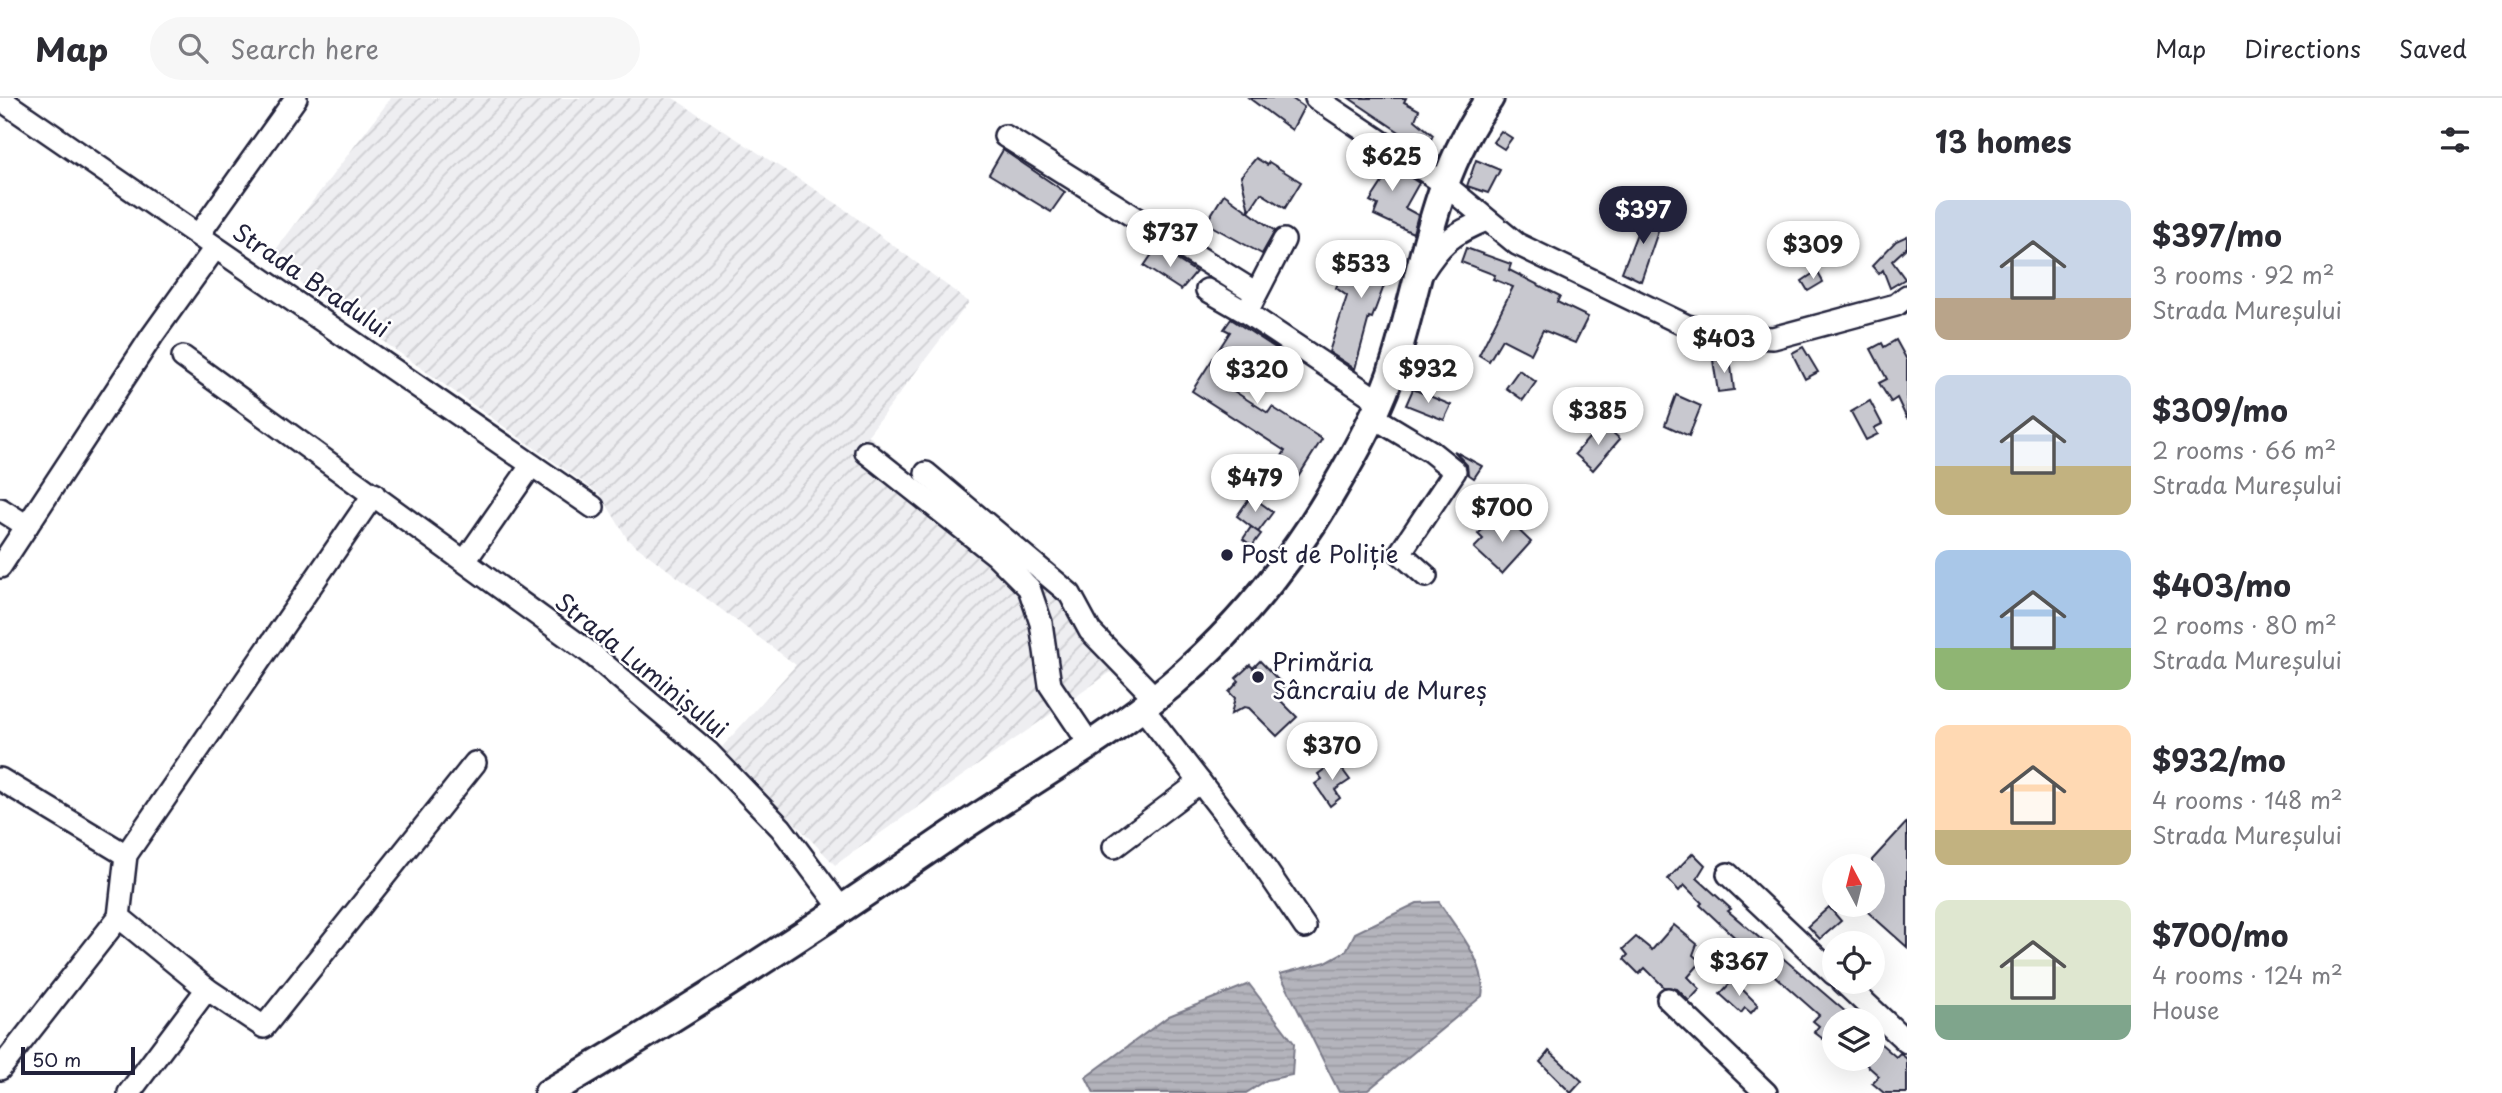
<!DOCTYPE html>
<html lang="en">
<head>
<meta charset="utf-8">
<style>
  :root { --surface:#fff; --page:#f7f7f7; --text:#2b2b33; --muted:#7c7c81; --line:#e1e1e2; --accent:#22223b }
  body { margin:0; font-family:"Playpen Sans",sans-serif; background:var(--page); color:var(--text); height:100vh; display:flex; flex-direction:column; font-size:26px; white-space:nowrap }
  * { box-sizing:border-box; margin:0 }
  p { font-size:23px; color:var(--muted) }
  .icon { flex:none; width:38px; height:38px; fill:none; stroke:currentColor; stroke-width:2; stroke-linecap:round; stroke-linejoin:round }
  .map { position:relative; flex:1; overflow:hidden }
  .panel { display:flex; flex-direction:column; background:var(--surface); width:595px }
  .panel>* { flex:none }
  .needle { width:46px; rotate:353deg }
  .controls { position:absolute; left:1822px; top:756px; display:grid; gap:14px }
  .controls a { display:grid; place-items:center; width:63px; height:63px; border-radius:50%; background:var(--surface); box-shadow:0 7px 28px #0002; font-size:35px }
  .scale { position:absolute; left:21px; bottom:18px; width:114px; box-sizing:border-box; padding-left:7px; border:4px solid #22223b; border-top:0; font-size:19px; line-height:24px; white-space:nowrap; color:#22223b; -webkit-text-stroke:5px #fff; paint-order:stroke }
  .price { position:absolute; translate:-50% -60px; padding:0 16px; border-radius:24px; background:#fff; color:#222; font-size:23px; line-height:46px; filter:drop-shadow(0 2px 4px #0008) }
  .price::after { content:''; position:absolute; left:50%; top:42px; width:21px; height:16px; margin-left:-10px; background:inherit; clip-path:polygon(0 0,100% 0,50% 100%) }
  .price.active { background:var(--accent); color:#fff }
  ul { padding:0; list-style:none }
  li { display:flex; align-items:center; gap:21px; height:175px; padding:0 28px }
  li span { display:grid; place-items:center; flex:none; width:196px; height:140px; border-radius:14px; color:#555 }
  li>.icon { margin-inline-start:auto }
  span .icon { width:84px; height:84px; fill:#fffc; stroke-width:1 }
  li b { font-size:30px }
  h2 { display:flex; justify-content:space-between; align-items:center; height:84px; padding:0 28px; font-size:30px }
  header { display:flex; align-items:center; gap:42px; box-sizing:border-box; height:98px; padding:0 35px; background:var(--surface); border-bottom:2px solid var(--line) }
  header strong { font-size:33px }
  nav { display:flex; gap:38px; margin-inline-start:auto; font-size:24px }
  .search { width:490px; height:63px; background:var(--page); display:flex; align-items:center; gap:18px; box-sizing:border-box; padding:0 24px; border-radius:38px; color:var(--muted); font-size:26px }
  main { display:flex; flex:1; min-height:0 }
  .map>svg:first-child { display:block }
  .industrial { fill:url(#industrial-furrows) }
  .water { fill:url(#water-rules); stroke:#7a7a88; stroke-width:2 }
  .building { fill:#c8c8cf; stroke:#22223b; stroke-width:2 }
  .lines { fill:none; stroke-linecap:round; stroke-linejoin:round }
  .minor-casing { stroke:#22223b; stroke-width:26 }
  .major-casing { stroke:#22223b; stroke-width:32 }
  .minor { stroke:#fff; stroke-width:21 }
  .major { stroke:#fff; stroke-width:26 }
  .poi-dot { fill:#22223b; stroke:#fff; stroke-width:2.5 }
  .labels { text-anchor:middle; stroke-width:5; stroke-linejoin:round; paint-order:stroke }
  .street-label { font-size:24px; fill:#22223b; stroke:#fff }
  .poi-label { font-size:24px; fill:#22223b; stroke:#fff; text-anchor:start }
</style>
</head>
<body>
<header>
<strong>Map</strong>
<div class="search"><svg class="icon" aria-label="search" viewBox="0 0 24 24"><circle cx="10" cy="10" r="6"/><path d="M15 15l6 6"/></svg>Search here</div>
<nav><a>Map</a><a>Directions</a><a>Saved</a></nav>
</header>
<main>
<div class="map">
<svg width="1907" height="995" viewBox="0 0 1907 995">
  <defs>
    <pattern id="industrial-furrows" width="10" height="10" patternUnits="userSpaceOnUse" patternTransform="scale(1.75)"><rect width="10" height="10" fill="#eeeef1"/><path d="M-1 1l2-2M0 10L10 0M9 11l2-2" fill="none" stroke="#ccccd0"/></pattern>
    <pattern id="water-rules" width="6" height="5" patternUnits="userSpaceOnUse" patternTransform="scale(1.75)"><rect width="6" height="5" fill="#b4b4bc"/><path d="M0 2.5h6" fill="none" stroke="#9a9aa2"/></pattern>
  </defs>
  <rect width="100%" height="100%" fill="#fff"/>
  <filter id="ink" filterUnits="userSpaceOnUse"><feTurbulence type="fractalNoise" baseFrequency=".0143" numOctaves="2"/><feDisplacementMap in="SourceGraphic" scale="14" xChannelSelector="R" yChannelSelector="G"/><feConvolveMatrix kernelMatrix="1 2 1 2 8 2 1 2 1" color-interpolation-filters="sRGB"/></filter>
  <g filter="url(#ink)">
    <!-- industrial -->
    <polygon class="industrial" points="391,0 673,0 839,107 969,204 868,337 1062,500 1070,524 1118,569 835,767 722,649 796,567 628,442 601,397 268,162"/>
    <!-- water -->
    <g class="water">
      <path d="M1439,804C1456,831 1488,865 1482,898L1368,992L1339,994L1280,876L1326,864L1346,853L1355,835L1417,805Z"/>
      <polygon points="1249,886 1294,945 1292,977 1267,982 1246,995 1094,995 1086,979 1169,918"/>
    </g>
    <!-- building -->
    <g class="building">
      <polygon points="1249,0 1291,0 1304,9 1292,32"/>
      <polygon points="1349,0 1406,0 1404,4 1419,12 1415,22 1433,37 1426,52"/>
      <polygon points="1501,33 1512,40 1504,51 1493,44"/>
      <polygon points="1003,52 1065,94 1051,114 989,76"/>
      <polygon points="1369,53 1419,85 1405,110 1418,117 1413,135 1374,117 1378,107 1370,103 1383,83 1360,69"/>
      <polygon points="1256,60 1267,67 1269,64 1301,84 1285,110 1261,95 1249,113 1241,78"/>
      <polygon points="1476,62 1500,72 1488,95 1467,88"/>
      <polygon points="1224,96 1275,133 1262,156 1206,125"/>
      <polygon points="1646,112 1663,119 1641,183 1622,174"/>
      <polygon points="1907,138 1907,149 1892,163 1905,181 1890,190 1883,172 1879,176 1872,168 1896,143"/>
      <polygon points="1363,147 1402,158 1393,179 1388,177 1372,220 1369,219 1355,271 1329,254 1347,198 1336,190 1343,171 1351,174"/>
      <polygon points="1157,149 1196,174 1181,192 1144,168"/>
      <polygon points="1466,150 1511,166 1509,172 1560,198 1557,204 1588,219 1575,245 1543,232 1531,256 1502,241 1489,263 1479,257 1513,189 1493,181 1495,177 1461,164"/>
      <polygon points="1817,173 1823,184 1808,193 1802,183"/>
      <polygon points="1231,221 1277,251 1266,266 1244,252 1223,286 1268,315 1272,309 1322,341 1288,395 1268,382 1285,353 1192,293 1230,234 1224,231"/>
      <polygon points="1896,242 1907,262 1907,321 1897,300 1891,304 1879,285 1887,281 1871,251 1882,245 1884,249"/>
      <polygon points="1803,249 1818,274 1805,281 1792,255"/>
      <polygon points="1730,260 1734,292 1718,294 1713,262"/>
      <polygon points="1519,272 1536,284 1523,302 1506,290"/>
      <polygon points="1413,291 1451,307 1444,322 1406,307"/>
      <polygon points="1676,297 1701,308 1689,338 1665,327"/>
      <polygon points="1870,303 1882,326 1874,330 1878,336 1866,342 1851,314"/>
      <polygon points="1602,325 1620,341 1593,372 1575,356"/>
      <polygon points="1454,353 1482,368 1474,380 1468,376 1467,367"/>
      <polygon points="1251,398 1273,414 1258,434 1237,418"/>
      <polygon points="1505,419 1531,444 1502,476 1474,450 1483,441 1478,436 1489,425 1494,430"/>
      <polygon points="1251,429 1261,436 1252,448 1243,441"/>
      <polygon points="1260,563 1284,588 1275,597 1297,619 1277,638 1249,610 1244,609 1231,616 1235,600 1229,594 1239,583 1236,580 1250,567 1253,570"/>
      <polygon points="1336,663 1350,682 1335,692 1340,700 1330,708 1315,686 1322,681 1318,676"/>
      <polygon points="1907,724 1907,849 1860,807 1872,807 1872,762"/>
      <polygon points="1693,755 1705,767 1697,780 1731,811 1728,813 1847,915 1840,922 1834,922 1834,929 1823,941 1814,934 1819,928 1813,923 1819,917 1751,857 1748,860 1738,853 1742,846 1700,807 1702,805 1684,787 1679,793 1668,781"/>
      <polygon points="1829,809 1841,823 1820,841 1808,828"/>
      <polygon points="1674,827 1697,846 1693,857 1701,864 1688,879 1700,891 1689,903 1677,891 1664,889 1645,870 1639,876 1624,861 1628,857 1623,851 1636,839 1652,852"/>
      <polygon points="1733,882 1758,907 1751,915 1745,910 1741,915 1720,896"/>
      <polygon points="1872,938 1896,959 1900,955 1907,961 1907,995 1884,995 1872,985 1879,978 1860,961 1872,961"/>
      <polygon points="1549,953 1582,983 1571,995 1540,964"/>
    </g>
    <g class="lines">
      <!-- minor casing -->
      <g class="minor-casing">
        <g id="minor">
          <polyline points="1316,0 1443,85 1517,146 1687,228 1728,238 1773,240 1896,207 1907,198"/>
          <polyline points="0,1 593,409"/>
          <polyline points="1005,38 1256,195"/>
          <polyline points="199,136 296,0"/>
          <path d="M1422,175C1441,144 1454,135 1486,122"/>
          <polyline points="1207,192 1247,215 1379,303"/>
          <polyline points="1251,206 1284,142"/>
          <polyline points="183,259 593,557 709,655 781,730 843,813"/>
          <polyline points="1372,318 1430,353 1455,373 1400,455 1426,478"/>
          <polyline points="866,354 996,457 1029,490 1041,525 1050,587 1089,645"/>
          <polyline points="926,375 1070,496 1090,533 1154,599"/>
          <polyline points="0,411 27,428"/>
          <polyline points="465,463 531,368"/>
          <polyline points="0,469 152,238 215,150"/>
          <polyline points="1141,608 1252,751 1305,829"/>
          <polyline points="0,681 126,757"/>
          <polyline points="1114,749 1200,684"/>
          <polyline points="1728,776 1834,876"/>
          <polyline points="1843,884 1907,944"/>
          <polyline points="207,891 264,929 475,665"/>
          <polyline points="1668,901 1766,995"/>
          <polyline points="0,971 119,819"/>
          <polyline points="129,995 207,891 119,819 126,757 374,396"/>
        </g>
      </g>
      <!-- major casing -->
      <g class="major-casing">
        <path id="major" d="M548,995C687,914 820,827 952,736C1024,687 1104,643 1171,587C1234,533 1289,467 1331,396C1356,354 1382,307 1396,260C1424,169 1433,78 1490,0"/>
      </g>
      <!-- minor -->
      <use href="#minor" class="minor"/>
      <!-- major -->
      <use href="#major" class="major"/>
    </g>
  </g>
  <!-- markers -->
  <g class="poi-dot">
    <circle cx="1227" cy="457" r="7"/>
    <circle cx="1258" cy="579" r="7"/>
  </g>
  <g class="labels">
    <!-- street labels -->
    <g class="street-label">
      <text transform="translate(311 183) rotate(34)" y="8">Strada Bradului</text>
      <text transform="translate(641 568) rotate(39)" y="8">Strada Luminișului</text>
    </g>
    <!-- poi labels -->
    <g class="poi-label">
      <text x="1241" y="465">Post de Poliție</text>
      <text x="1272" y="573">Primăria<tspan x="1272" dy="28">Sâncraiu de Mureș</tspan></text>
    </g>
  </g>
</svg>
<div class="controls">
<a><svg class="needle" viewBox="-14 -14 28 28"><path d="M0-13l5 13h-10z" fill="#e53935"/><path d="M0 13l5-13h-10z" fill="#7c7c81"/></svg></a>
<a><svg class="icon" aria-label="locate" viewBox="0 0 24 24"><circle cx="12" cy="12" r="6"/><path d="M12 2v4M12 18v4M2 12h4M18 12h4"/></svg></a>
<a><svg class="icon" aria-label="layers" viewBox="0 0 24 24"><path d="M12 4l9 5-9 5-9-5zM3 14l9 5 9-5"/></svg></a>
</div>
<div class="scale">50 m</div>
<b class="price" style="left:1392px;top:95px">$625</b>
<b class="price active" style="left:1643px;top:148px">$397</b>
<b class="price" style="left:1170px;top:171px">$737</b>
<b class="price" style="left:1813px;top:183px">$309</b>
<b class="price" style="left:1361px;top:202px">$533</b>
<b class="price" style="left:1724px;top:277px">$403</b>
<b class="price" style="left:1428px;top:307px">$932</b>
<b class="price" style="left:1257px;top:308px">$320</b>
<b class="price" style="left:1598px;top:349px">$385</b>
<b class="price" style="left:1255px;top:416px">$479</b>
<b class="price" style="left:1502px;top:446px">$700</b>
<b class="price" style="left:1332px;top:684px">$370</b>
<b class="price" style="left:1739px;top:900px">$367</b>
</div>
<section class="panel">
<h2>13 homes<svg class="icon" aria-label="filters" viewBox="0 0 24 24"><path d="M4 7h16M4 17h16"/><circle cx="9" cy="7" r="2"/><circle cx="15" cy="17" r="2"/></svg></h2>
<ul>
<li><span style="background:linear-gradient(#c9d6e8 70%,#b9a48a 0)"><svg class="icon" aria-label="home" viewBox="0 0 24 24"><path d="M3 11l9-7 9 7M6 9v11h12V9"/></svg></span><div><b>$397/mo</b><p>3 rooms · 92 m²</p><p>Strada Mureșului</p></div></li>
<li><span style="background:linear-gradient(#c9d6e8 65%,#c2b280 0)"><svg class="icon" aria-label="home" viewBox="0 0 24 24"><path d="M3 11l9-7 9 7M6 9v11h12V9"/></svg></span><div><b>$309/mo</b><p>2 rooms · 66 m²</p><p>Strada Mureșului</p></div></li>
<li><span style="background:linear-gradient(#a9c7e8 70%,#8fb573 0)"><svg class="icon" aria-label="home" viewBox="0 0 24 24"><path d="M3 11l9-7 9 7M6 9v11h12V9"/></svg></span><div><b>$403/mo</b><p>2 rooms · 80 m²</p><p>Strada Mureșului</p></div></li>
<li><span style="background:linear-gradient(#ffd9b3 75%,#c2b280 0)"><svg class="icon" aria-label="home" viewBox="0 0 24 24"><path d="M3 11l9-7 9 7M6 9v11h12V9"/></svg></span><div><b>$932/mo</b><p>4 rooms · 148 m²</p><p>Strada Mureșului</p></div></li>
<li><span style="background:linear-gradient(#dfe7d0 75%,#7fa58c 0)"><svg class="icon" aria-label="home" viewBox="0 0 24 24"><path d="M3 11l9-7 9 7M6 9v11h12V9"/></svg></span><div><b>$700/mo</b><p>4 rooms · 124 m²</p><p>House</p></div></li>
</ul>
</section>
</main>
</body>
</html>
